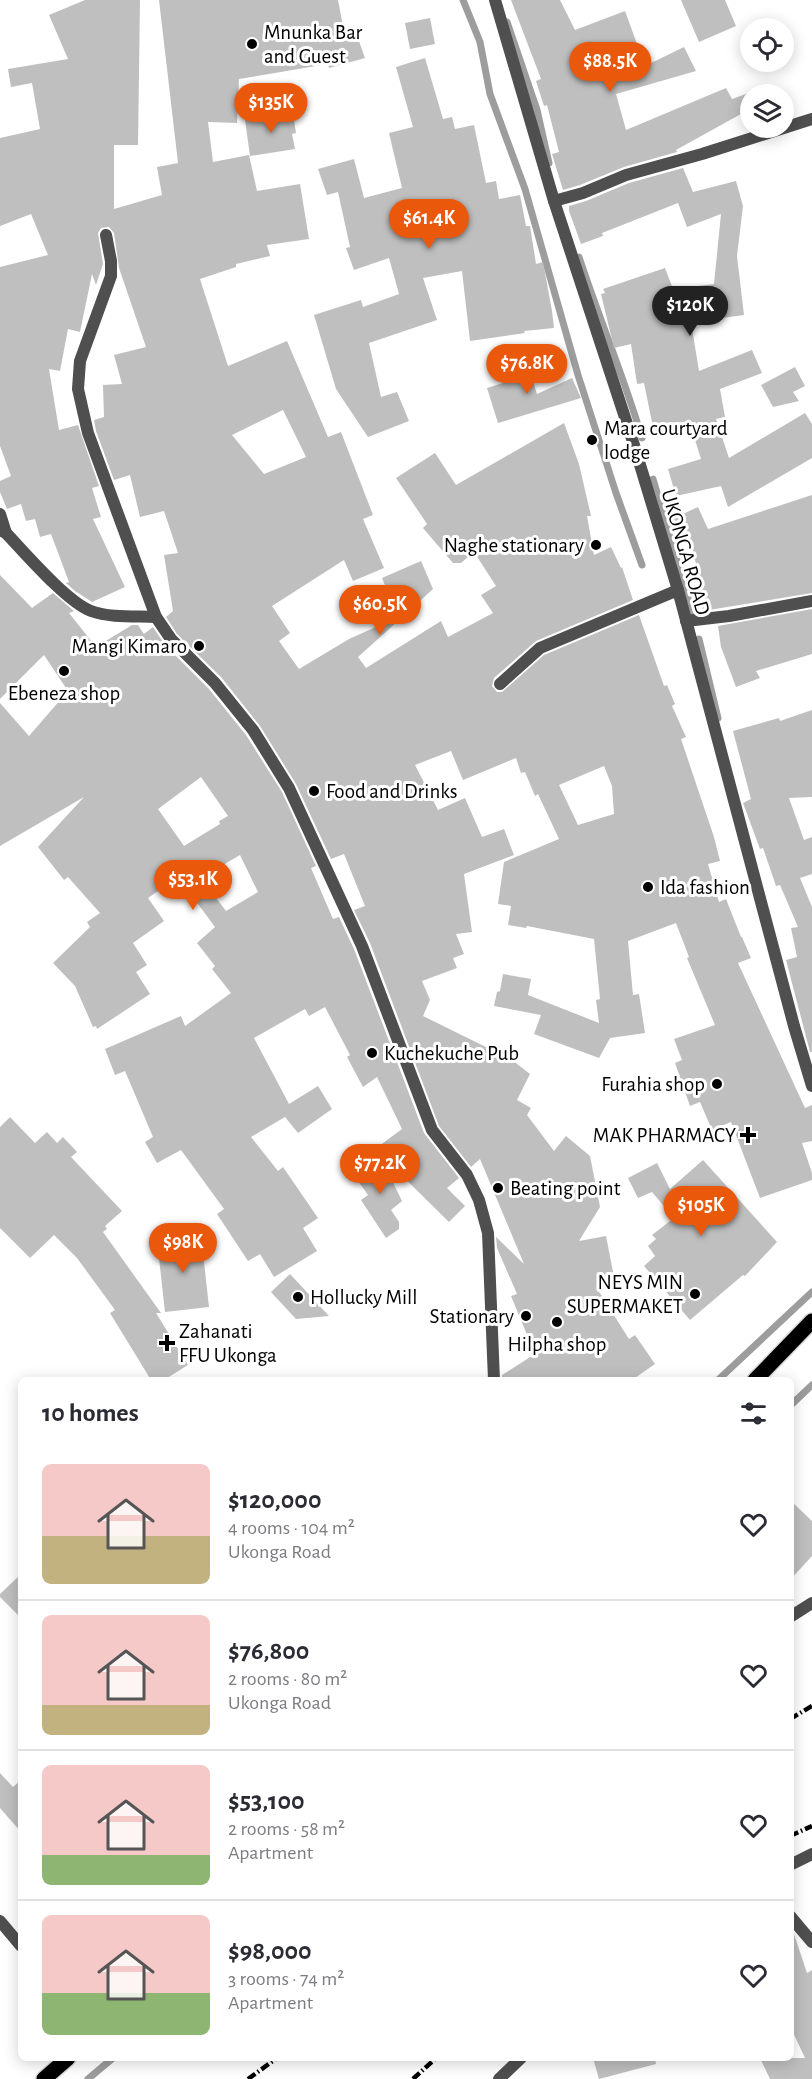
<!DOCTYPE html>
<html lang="en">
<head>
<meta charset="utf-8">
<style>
  :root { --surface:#fff; --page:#f2f2f3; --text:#2b2b33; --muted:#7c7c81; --line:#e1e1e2; --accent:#ea580c }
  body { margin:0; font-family:"Alegreya Sans",sans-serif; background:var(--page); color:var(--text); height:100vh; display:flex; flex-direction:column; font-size:22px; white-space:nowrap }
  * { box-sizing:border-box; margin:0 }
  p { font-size:20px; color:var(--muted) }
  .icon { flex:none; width:33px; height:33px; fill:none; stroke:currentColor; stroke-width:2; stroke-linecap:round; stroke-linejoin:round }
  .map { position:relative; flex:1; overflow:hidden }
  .side { position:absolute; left:18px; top:1377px; width:776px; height:684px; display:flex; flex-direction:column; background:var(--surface); border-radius:9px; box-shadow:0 3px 15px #0003 }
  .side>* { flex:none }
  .tools { position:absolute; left:740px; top:18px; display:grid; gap:12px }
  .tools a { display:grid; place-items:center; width:54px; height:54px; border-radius:50%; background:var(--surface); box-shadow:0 3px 15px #0003; font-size:30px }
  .price { position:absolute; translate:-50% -51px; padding:0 14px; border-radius:21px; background:var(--accent); color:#fff; font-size:20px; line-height:39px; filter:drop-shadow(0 2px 3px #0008) }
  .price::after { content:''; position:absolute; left:50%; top:36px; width:18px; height:14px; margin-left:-9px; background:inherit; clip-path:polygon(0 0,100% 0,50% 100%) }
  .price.current { background:#222; color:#fff }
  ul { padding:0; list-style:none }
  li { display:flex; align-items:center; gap:18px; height:150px; padding:0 24px }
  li+li { border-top:2px solid var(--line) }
  li span { display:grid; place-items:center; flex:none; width:168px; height:120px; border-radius:9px; color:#555 }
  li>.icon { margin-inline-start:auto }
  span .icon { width:72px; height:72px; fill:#fffc; stroke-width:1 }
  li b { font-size:26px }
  h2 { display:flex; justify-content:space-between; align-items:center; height:72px; padding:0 24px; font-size:26px }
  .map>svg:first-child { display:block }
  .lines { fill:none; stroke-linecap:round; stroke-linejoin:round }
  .stream { stroke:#9d9d9d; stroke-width:7 }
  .building { fill:#bfbfbf; fill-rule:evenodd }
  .primary-casing { stroke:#dbdbdb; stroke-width:18 }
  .minor { stroke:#4f4f4f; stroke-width:12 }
  .tertiary { stroke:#4f4f4f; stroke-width:12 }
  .primary { stroke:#000; stroke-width:15 }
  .rail { stroke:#000; stroke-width:4.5; stroke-dasharray:9 3 1.5 3; stroke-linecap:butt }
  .poi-dot { fill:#000; stroke:#fff; stroke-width:2 }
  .labels { text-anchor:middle; stroke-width:6; stroke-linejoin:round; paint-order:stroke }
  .poi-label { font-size:21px; fill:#000; stroke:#fff; text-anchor:start }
  .street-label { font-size:21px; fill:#000; stroke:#fff }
</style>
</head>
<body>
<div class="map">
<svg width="812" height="2079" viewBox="0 0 812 2079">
  <rect width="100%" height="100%" fill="#fff"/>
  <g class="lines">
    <!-- stream -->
    <g class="stream">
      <polyline points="463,0 480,42 490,94 525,189 578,375 616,493 642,565"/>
      <polyline points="507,22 537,110 549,163"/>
      <path d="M579,257C599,318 624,377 642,438"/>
      <polyline points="653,479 692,612"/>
      <polyline points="699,639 718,718"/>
      <polyline points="718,1380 812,1292"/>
      <polyline points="790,1406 812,1385"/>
      <polyline points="88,2079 113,2058"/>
    </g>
  </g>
  <!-- building -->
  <g class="building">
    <path d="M85,0H140L138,145H114V209L162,195L157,167L178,163L159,0H338L345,37L356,33L365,58L329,68L328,64L239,79L237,123L208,122L213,162L249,155L257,191L300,184L309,239L267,245L270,256L236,264V267L200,279L228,366L287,341L328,437L341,432L373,515L363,519L384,568L353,581L344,560L272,606L290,633L279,641L299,669L349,639L396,618L398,621L358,657L366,668L441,621L448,637L493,613L481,595L496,586L474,552L461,563H453L423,528L427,524L396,478L435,453L456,485L564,423L579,464L591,516H587L594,555L611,547L621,568L622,567L633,600L536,641L494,678L492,686L497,692H502L544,655L639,615L664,686L667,685L675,704L672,706L686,737L681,739L714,837L720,861L708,864L719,902L726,899L741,937H742L751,958L738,963L805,1108L812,1105V1141L802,1143L812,1173V1180L760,1198L731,1122L712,1130L700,1102L690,1106L675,1063L682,1060L674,1039L715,1025L687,958L689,957L676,923L628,941L633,995L639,994L645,1033L610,1038L599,1058L534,1034L541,1015L494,1006L497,992L500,991L503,974L531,979L528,995L599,1023L596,1000L600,999L594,939L527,926L526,928L508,925L511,906L498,904L504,862L559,839L538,794L535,796L525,772L521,773L516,758L463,780L451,751L415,765L438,810L465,798L482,837L504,829L514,855L464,874L472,932L456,934L464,954L453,958L457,968L422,981L430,1000L423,1016L490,1049V1052H495L512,1060L530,1074L517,1100L531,1108L527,1115L554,1151L566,1136L590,1156L600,1207L579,1241L606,1236L616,1287L598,1290L629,1339L635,1335L655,1364L632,1380H502V1375L535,1354L511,1296L517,1294L497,1248L496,1237L524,1264L480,1159L471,1167L439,1126L370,943L354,910L365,906L344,854L331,859L296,784L260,726L221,677L177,634L166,617L173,611L164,555L178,553L164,511L140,517L130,475L114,480L96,431L94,420L104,417L103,385L122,384L114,355L146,347L119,268L114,233L109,227L101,228L98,233L103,264L96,285L92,274L80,332L68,329L60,371L49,369L59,430L78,425L99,486L92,488L101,517L93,519L125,587L92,602L75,591L66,583L69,582L51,534L40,537L35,519L26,521L21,504L7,509L0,492V481L11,476L0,446V267L48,255L31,214L0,226V138L40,129L32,83L11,87L8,69L68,59L49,15ZM283,410L306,457L264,474L232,435ZM604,766L612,786L614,814L578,825L559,785Z"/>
    <polygon points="511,0 560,0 575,30 625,11 640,52 644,50 649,64 684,47 696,71 616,94 626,130 726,88 732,99 771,85 775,94 750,94 750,109 676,150 677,152 624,167 580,185 563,190 552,154 559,152 547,105 544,106 536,81 541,79"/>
    <polygon points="681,0 725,0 736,26 699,42"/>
    <polygon points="430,18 435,44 410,49 405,23"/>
    <polygon points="425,58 443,119 452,117 455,129 474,125 486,183 496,181 499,199 520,195 526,226 530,226 536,264 543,262 552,311 554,328 524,331 525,333 470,341 462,271 423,278 437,320 369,343 381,397 397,392 409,421 368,437 336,389 314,315 361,300 363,307 399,294 389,258 354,270 346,248 350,247 338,192 327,195 318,169 354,159 364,198 402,188 389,133 413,127 396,67"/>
    <polygon points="293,113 296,133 292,134 295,149 250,156 245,120"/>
    <polygon points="683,168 693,192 736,181 743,206 737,256 744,315 691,322 699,371 752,350 762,373 720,389 725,417 716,419 729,458 805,413 812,424 812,458 728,507 721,486 676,496 668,469 701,459 690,424 654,432 644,383 637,384 631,344 614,348 601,294 605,293 603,289 665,268 673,289 714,284 721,214 687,227 678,203 602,233 603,236 581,244 569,211 569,206 586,201 629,183"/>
    <polygon points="526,361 537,394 572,378 581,398 498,423 487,388 512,380 507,368"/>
    <polygon points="795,367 805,386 793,392 799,401 773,407 761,385"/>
    <polygon points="812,495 812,593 703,611 696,575 700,574 685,533 678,534 674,518 698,507 708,529"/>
    <polygon points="421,561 433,589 399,620 382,578"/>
    <path d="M0,575L32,608L53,593L74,611L69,613L96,647L132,625H138L144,634L153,627L165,645L209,689L246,735L282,792L316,866L311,868L333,919L339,917L354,949L424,1133L459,1178L447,1188L465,1206L449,1222L375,1149L402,1129L377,1077L363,1087L347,1057L350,1055L325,1007L309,1016L305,1009L254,1038L289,1104L318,1086L332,1109L298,1133L285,1117L251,1137L278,1171L283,1167L318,1218L303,1228L317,1251L274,1277L260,1254L248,1261L217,1214L224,1209L181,1150L157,1163L145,1142L153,1137L125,1071L115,1075L105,1049L181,1016L185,1026L231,993L212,969L215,966L197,943L215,927L178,877L148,898L164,921L133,943L147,965L136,972L150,994L97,1029L96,1026L93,1027L75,986L53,963L90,927L87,922L100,913L68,877L64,880L38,847L84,797L0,846V703L29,736L68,691L44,655L0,699ZM201,777L228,816L219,821L220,824L184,846L158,809ZM240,855L258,892L226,911L201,878Z"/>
    <polygon points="812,609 812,654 756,671 760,678 736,687 721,647 718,626"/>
    <polygon points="812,710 812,797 789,798 804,840 812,837 812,874 800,878 812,907 812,1052 810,1052 786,960 797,957 791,928 798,927 780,885 776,886 763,848 760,849 743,803 751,799 733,731 779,718 780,721"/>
    <polygon points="10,1117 35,1143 47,1132 57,1143 63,1137 77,1152 71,1157 122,1211 105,1226 107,1229 103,1232 161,1313 156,1313 188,1365 164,1380 151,1380 110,1313 115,1310 77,1258 54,1235 30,1258 0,1228 0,1127"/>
    <polygon points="380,1156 402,1201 391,1210 399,1222 399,1229 386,1238 361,1200 368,1195 353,1174"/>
    <polygon points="703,1160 777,1242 745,1276 743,1275 690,1320 644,1266 655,1256 648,1246 656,1239 652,1235 674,1218 652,1192 638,1198 628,1178 657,1163 670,1189"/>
    <polygon points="201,1235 209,1307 165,1312 157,1240"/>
    <polygon points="290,1274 329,1316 296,1319 271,1292"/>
    <polygon points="790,1500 812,1521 812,1556 790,1580"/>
    <polygon points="21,1574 21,1618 0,1597 0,1594"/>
    <polygon points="0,1773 13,1787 21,1780 21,1832 0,1808"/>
    <polygon points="794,1934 807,1973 812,1970 812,2079 770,2079 760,2058 805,2058 790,2026 790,1935"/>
    <polygon points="593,2058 655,2058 656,2064 599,2079"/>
  </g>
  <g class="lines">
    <!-- primary casing -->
    <g class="primary-casing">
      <g id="primary">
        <polyline points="755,1380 812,1321"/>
        <polyline points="44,2079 68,2058"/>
      </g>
    </g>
    <!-- minor -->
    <g class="minor">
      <polyline points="554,201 583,193 626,175 702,154 812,119"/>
      <polyline points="106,235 111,261 111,276 80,361 78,389 88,433 156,617 171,639 215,683 253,730 289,788 362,946 432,1130 467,1175 479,1200 488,1233 494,1380"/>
      <polyline points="0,514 6,533"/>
      <path d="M0,530L6,533C25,553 67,602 91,611C111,618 135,616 156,617"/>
      <polyline points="686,621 729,616 812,601"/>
      <polyline points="500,684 540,648 678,590"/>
      <polyline points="790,1617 812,1603"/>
      <polyline points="790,1865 812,1854"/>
      <polyline points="790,1916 812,1942"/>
      <polyline points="0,1921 21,1946"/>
      <polyline points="499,2079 521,2058"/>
    </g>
    <!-- tertiary -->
    <polyline class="tertiary" points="495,0 554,201 634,445 678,590 794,1026 812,1086"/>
    <!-- primary -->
    <use href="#primary" class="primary"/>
    <!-- rail -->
    <g class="rail">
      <polyline points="790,1719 812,1706"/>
      <polyline points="790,1836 812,1826"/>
      <polyline points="248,2079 277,2058"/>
      <polyline points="413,2079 436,2058"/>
    </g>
  </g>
  <!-- markers -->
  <g class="poi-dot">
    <circle cx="252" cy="44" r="6"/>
    <circle cx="592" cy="440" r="6"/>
    <circle cx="596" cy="545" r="6"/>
    <circle cx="199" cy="646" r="6"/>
    <circle cx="64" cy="671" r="6"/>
    <circle cx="314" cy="791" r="6"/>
    <circle cx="648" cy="887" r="6"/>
    <circle cx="372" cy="1053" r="6"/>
    <circle cx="717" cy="1084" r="6"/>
    <path d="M745 1126h6v6h6v6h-6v6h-6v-6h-6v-6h6z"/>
    <circle cx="498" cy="1188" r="6"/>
    <circle cx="695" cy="1294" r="6"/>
    <circle cx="298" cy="1297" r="6"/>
    <circle cx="526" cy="1316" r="6"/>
    <circle cx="557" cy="1322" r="6"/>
    <path d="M164 1334h6v6h6v6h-6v6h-6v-6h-6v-6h6z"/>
  </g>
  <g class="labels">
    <!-- poi labels -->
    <g class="poi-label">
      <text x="264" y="39">Mnunka Bar<tspan x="264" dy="24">and Guest</tspan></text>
      <text x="604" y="435">Mara courtyard<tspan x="604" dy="24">lodge</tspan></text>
      <text x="584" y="552" text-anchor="end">Naghe stationary</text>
      <text x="187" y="653" text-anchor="end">Mangi Kimaro</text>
      <text x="64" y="700" text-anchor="middle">Ebeneza shop</text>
      <text x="326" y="798">Food and Drinks</text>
      <text x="660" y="894">Ida fashion</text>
      <text x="384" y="1060">Kuchekuche Pub</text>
      <text x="705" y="1091" text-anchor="end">Furahia shop</text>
      <text x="736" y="1142" text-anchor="end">MAK PHARMACY</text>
      <text x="510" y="1195">Beating point</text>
      <text x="683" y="1289" text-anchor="end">NEYS MIN<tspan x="683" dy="24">SUPERMAKET</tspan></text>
      <text x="310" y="1304">Hollucky Mill</text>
      <text x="514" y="1323" text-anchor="end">Stationary</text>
      <text x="179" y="1338">Zahanati<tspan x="179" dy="24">FFU Ukonga</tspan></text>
      <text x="557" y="1351" text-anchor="middle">Hilpha shop</text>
    </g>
    <!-- street labels -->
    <g class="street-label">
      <text transform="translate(686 552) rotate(74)" y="7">UKONGA ROAD</text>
    </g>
  </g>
</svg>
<div class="tools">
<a><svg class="icon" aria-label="locate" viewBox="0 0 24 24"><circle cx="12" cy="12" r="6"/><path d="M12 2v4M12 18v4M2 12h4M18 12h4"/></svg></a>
<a><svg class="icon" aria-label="layers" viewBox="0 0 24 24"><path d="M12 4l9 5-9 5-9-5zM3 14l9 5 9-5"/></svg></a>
</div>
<b class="price" style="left:610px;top:93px">$88.5K</b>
<b class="price" style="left:271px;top:134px">$135K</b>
<b class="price" style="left:429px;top:250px">$61.4K</b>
<b class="price current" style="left:690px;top:337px">$120K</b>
<b class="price" style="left:527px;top:395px">$76.8K</b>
<b class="price" style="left:380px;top:636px">$60.5K</b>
<b class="price" style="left:193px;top:911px">$53.1K</b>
<b class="price" style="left:380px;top:1195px">$77.2K</b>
<b class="price" style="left:701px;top:1237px">$105K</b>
<b class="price" style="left:183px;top:1274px">$98K</b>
<section class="side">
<h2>10 homes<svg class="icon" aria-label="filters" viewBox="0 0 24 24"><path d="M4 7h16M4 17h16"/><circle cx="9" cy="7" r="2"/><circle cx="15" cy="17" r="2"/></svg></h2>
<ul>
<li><span style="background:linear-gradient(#f6c9c9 60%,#c2b280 0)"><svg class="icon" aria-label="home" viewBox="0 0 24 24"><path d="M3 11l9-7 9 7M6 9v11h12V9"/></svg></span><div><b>$120,000</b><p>4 rooms · 104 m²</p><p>Ukonga Road</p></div><svg class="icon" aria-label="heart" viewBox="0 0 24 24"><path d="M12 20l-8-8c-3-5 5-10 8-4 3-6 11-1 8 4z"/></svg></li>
<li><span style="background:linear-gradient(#f6c9c9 75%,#c2b280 0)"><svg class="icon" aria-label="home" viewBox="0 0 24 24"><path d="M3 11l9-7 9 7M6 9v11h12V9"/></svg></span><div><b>$76,800</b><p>2 rooms · 80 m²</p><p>Ukonga Road</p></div><svg class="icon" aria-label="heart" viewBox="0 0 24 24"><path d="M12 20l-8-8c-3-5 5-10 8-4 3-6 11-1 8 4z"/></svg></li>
<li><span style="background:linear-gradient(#f6c9c9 75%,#8fb573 0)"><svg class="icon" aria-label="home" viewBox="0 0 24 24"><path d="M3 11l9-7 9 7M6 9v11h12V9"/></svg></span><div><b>$53,100</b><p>2 rooms · 58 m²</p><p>Apartment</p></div><svg class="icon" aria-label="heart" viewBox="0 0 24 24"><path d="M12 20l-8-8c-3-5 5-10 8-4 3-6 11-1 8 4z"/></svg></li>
<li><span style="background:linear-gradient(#f6c9c9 65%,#8fb573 0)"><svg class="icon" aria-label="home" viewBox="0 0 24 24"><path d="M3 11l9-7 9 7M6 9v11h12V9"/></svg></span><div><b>$98,000</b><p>3 rooms · 74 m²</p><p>Apartment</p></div><svg class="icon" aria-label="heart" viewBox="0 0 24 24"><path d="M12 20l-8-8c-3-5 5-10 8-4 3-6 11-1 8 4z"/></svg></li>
</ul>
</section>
</div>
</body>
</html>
